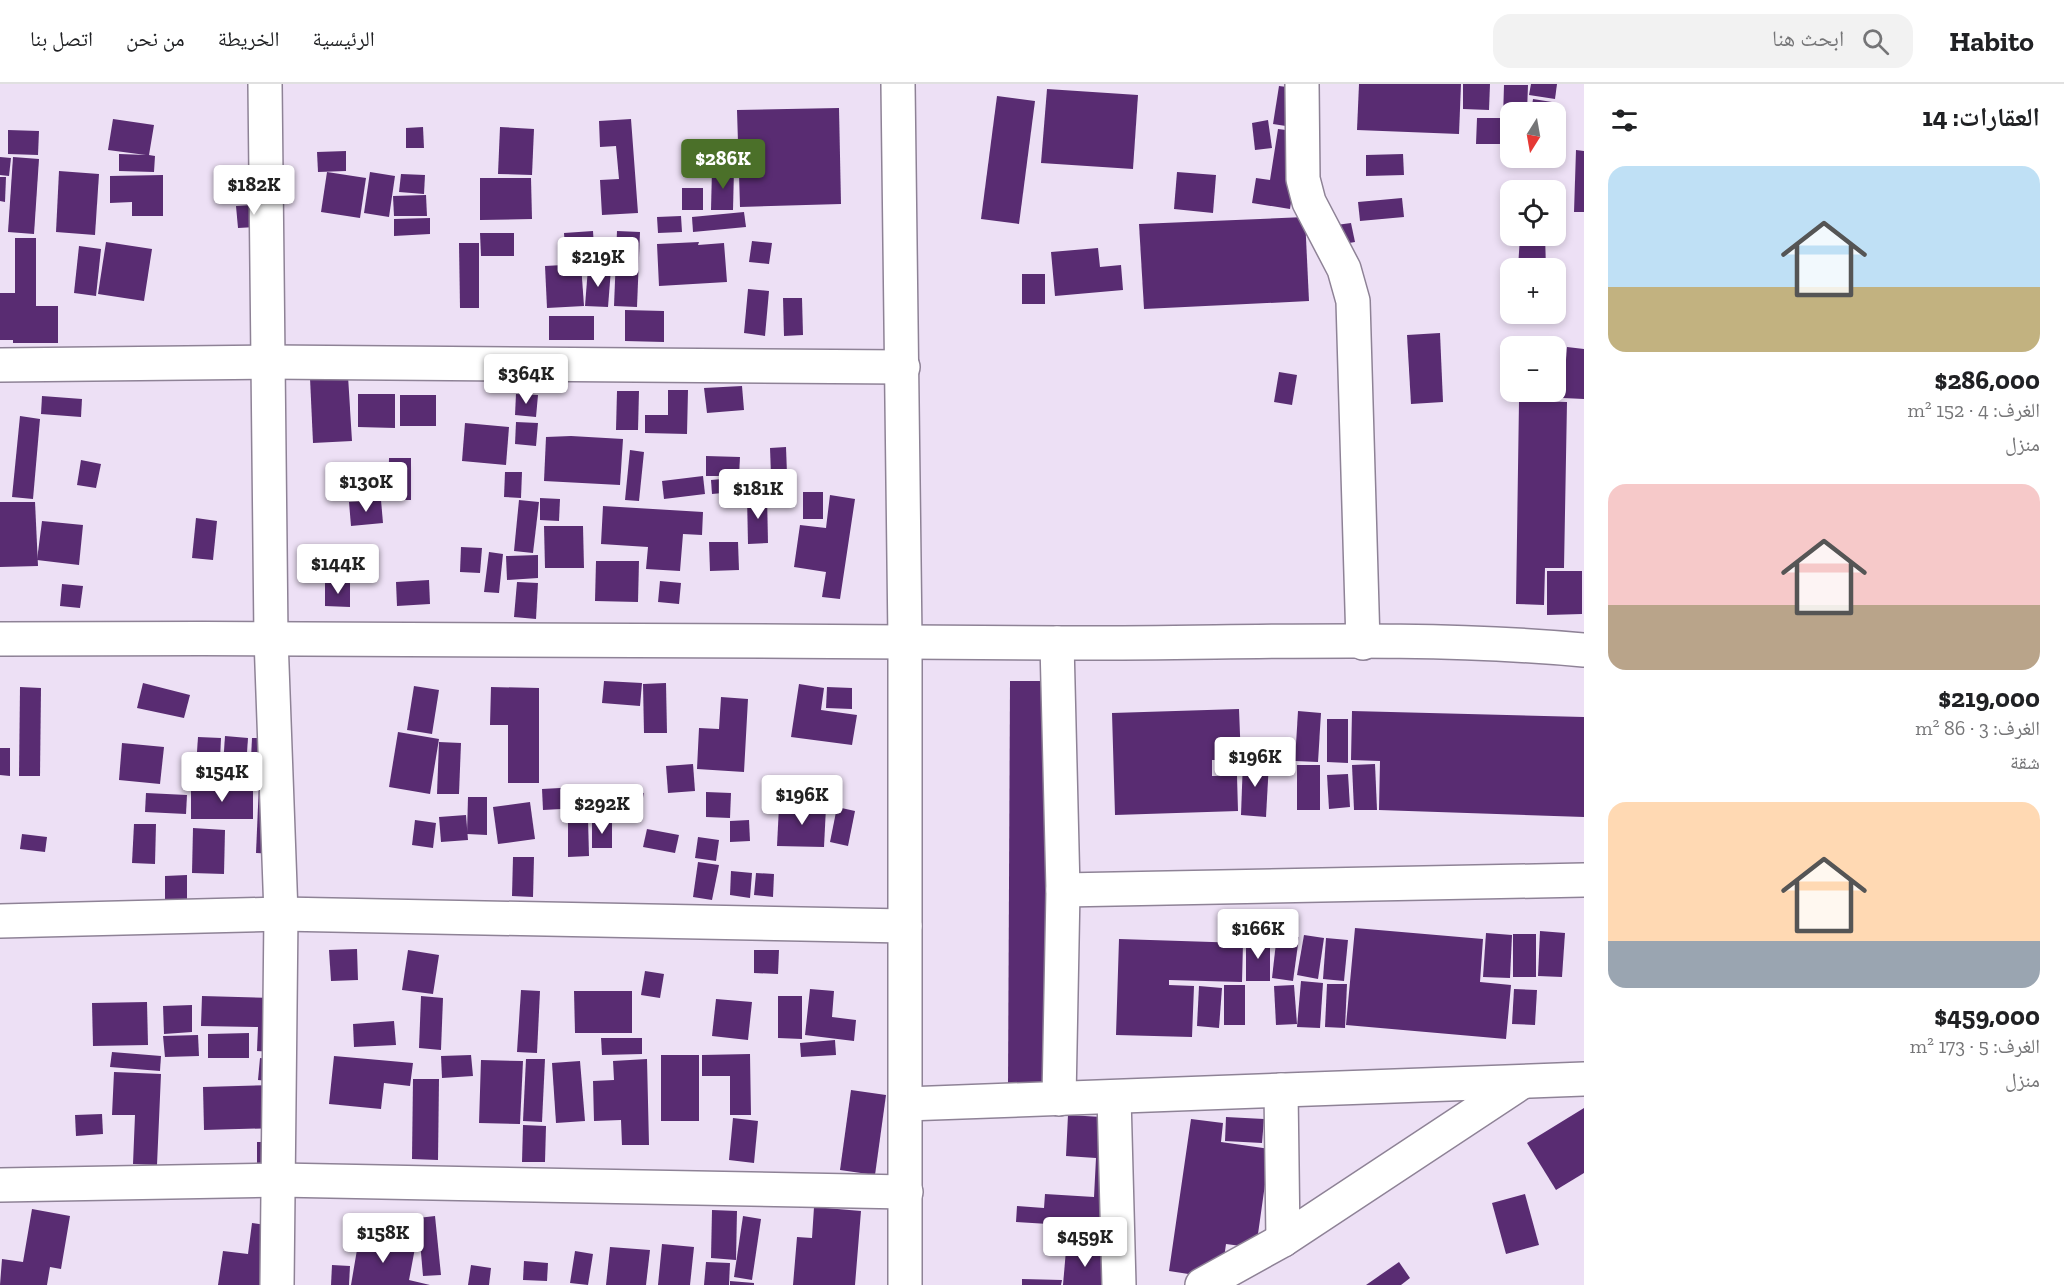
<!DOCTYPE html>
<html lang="ar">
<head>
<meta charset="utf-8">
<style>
  :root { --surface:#fff; --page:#f2f2f2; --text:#202124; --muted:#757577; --line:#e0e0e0; --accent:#4b7029 }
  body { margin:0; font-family:"Zilla Slab","Noto Naskh Arabic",serif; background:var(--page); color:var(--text); direction:rtl; height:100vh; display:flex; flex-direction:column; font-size:22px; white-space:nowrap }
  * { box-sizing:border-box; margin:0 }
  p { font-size:20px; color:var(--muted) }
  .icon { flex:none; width:33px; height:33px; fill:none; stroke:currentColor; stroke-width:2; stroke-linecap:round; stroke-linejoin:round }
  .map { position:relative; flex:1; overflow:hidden; direction:ltr }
  .panel { display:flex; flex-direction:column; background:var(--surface); width:480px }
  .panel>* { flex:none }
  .needle { width:39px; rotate:191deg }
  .tools { position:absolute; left:1500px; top:18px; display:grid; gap:12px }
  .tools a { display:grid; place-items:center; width:66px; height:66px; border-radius:12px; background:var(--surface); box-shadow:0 3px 9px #0003; font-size:30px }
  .price { position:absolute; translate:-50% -51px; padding:0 14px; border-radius:6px; background:#fff; color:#222; font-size:20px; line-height:39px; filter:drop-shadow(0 2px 3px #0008) }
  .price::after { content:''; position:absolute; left:50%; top:36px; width:18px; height:14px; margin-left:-9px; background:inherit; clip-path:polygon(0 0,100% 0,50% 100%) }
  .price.selected { background:var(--accent); color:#fff }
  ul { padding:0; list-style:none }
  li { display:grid; align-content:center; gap:12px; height:318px; padding:0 24px }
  li span { display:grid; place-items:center; height:186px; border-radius:18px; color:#555 }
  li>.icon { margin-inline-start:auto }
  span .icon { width:108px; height:108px; fill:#fffc; stroke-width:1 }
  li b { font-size:26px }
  h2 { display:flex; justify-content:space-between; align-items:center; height:72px; padding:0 24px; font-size:26px }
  header { display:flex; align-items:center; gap:36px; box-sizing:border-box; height:84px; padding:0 30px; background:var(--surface); border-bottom:2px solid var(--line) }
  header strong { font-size:28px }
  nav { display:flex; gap:33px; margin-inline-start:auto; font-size:21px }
  .search { width:420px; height:54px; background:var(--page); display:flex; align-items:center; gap:15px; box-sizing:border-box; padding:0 21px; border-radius:18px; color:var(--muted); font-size:22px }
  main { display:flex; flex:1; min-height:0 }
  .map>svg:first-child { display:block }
  .building { fill:#592c72 }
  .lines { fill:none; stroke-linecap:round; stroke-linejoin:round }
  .street-casing { stroke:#8e8296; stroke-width:36 }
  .secondary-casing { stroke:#8e8296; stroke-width:36 }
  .street { stroke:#fff; stroke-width:33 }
  .secondary { stroke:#fff; stroke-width:33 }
</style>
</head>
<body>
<header>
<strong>Habito</strong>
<div class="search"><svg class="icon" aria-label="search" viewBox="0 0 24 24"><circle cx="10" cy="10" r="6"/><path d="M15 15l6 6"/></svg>ابحث هنا</div>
<nav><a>الرئيسية</a><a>الخريطة</a><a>من نحن</a><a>اتصل بنا</a></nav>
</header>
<main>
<section class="panel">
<h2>العقارات: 14<svg class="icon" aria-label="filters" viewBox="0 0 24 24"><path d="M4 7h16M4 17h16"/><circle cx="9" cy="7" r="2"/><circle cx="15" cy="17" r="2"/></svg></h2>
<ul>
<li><span style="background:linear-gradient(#bfe0f5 65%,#c2b280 0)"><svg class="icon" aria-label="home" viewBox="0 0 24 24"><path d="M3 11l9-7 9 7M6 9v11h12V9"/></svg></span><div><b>$286,000</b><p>الغرف: 4 · 152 m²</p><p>منزل</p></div></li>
<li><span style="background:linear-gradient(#f6c9c9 65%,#b9a48a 0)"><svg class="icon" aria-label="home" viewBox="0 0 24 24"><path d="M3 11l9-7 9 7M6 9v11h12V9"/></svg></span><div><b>$219,000</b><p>الغرف: 3 · 86 m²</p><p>شقة</p></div></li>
<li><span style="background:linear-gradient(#ffd9b3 75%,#9aa5b1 0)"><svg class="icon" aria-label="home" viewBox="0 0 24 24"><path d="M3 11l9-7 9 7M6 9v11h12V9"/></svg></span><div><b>$459,000</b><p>الغرف: 5 · 173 m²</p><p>منزل</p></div></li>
</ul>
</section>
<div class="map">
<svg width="1584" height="1201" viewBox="0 0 1584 1201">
  <rect width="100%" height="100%" fill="#ede0f5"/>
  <!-- building -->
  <g class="building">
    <polygon points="1359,0 1461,0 1459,50 1357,46"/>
    <polygon points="1463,0 1490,0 1489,26 1463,25"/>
    <polygon points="1531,0 1557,0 1555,15 1529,11"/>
    <polygon points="1504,1 1528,1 1527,28 1510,28 1510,60 1476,60 1477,34 1503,34"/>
    <polygon points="1279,2 1311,6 1305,45 1273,40"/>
    <polygon points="1047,5 1138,11 1133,85 1041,79"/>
    <polygon points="997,12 1035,17 1019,140 981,135"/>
    <polygon points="1533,15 1552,18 1551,28 1531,28"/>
    <polygon points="839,24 841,120 740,123 737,26"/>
    <polygon points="113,35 154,41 149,71 155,72 154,88 119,87 119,70 146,71 108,66"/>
    <polygon points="631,35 638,129 602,131 600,96 619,95 616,62 600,63 599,37"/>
    <polygon points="1268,36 1272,64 1255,66 1252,39"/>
    <polygon points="423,43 424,64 406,64 406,44"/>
    <polygon points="500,43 534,45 532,91 498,90"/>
    <polygon points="1278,45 1302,48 1290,125 1252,119 1256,94 1270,96"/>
    <polygon points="8,46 39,47 38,71 8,70"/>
    <polygon points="1576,66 1584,67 1584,128 1574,128"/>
    <polygon points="346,67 346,87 318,88 317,68"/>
    <polygon points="1403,70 1404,91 1366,92 1366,71"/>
    <polygon points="0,73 11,74 9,92 0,91"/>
    <polygon points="13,73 39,75 34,150 8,148"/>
    <polygon points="712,85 734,85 733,126 711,126"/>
    <polygon points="59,87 99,90 95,151 56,148"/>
    <polygon points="327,88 366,94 360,134 321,128"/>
    <polygon points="370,88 395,92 389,133 364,129"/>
    <polygon points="1177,88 1216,91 1213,129 1174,125"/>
    <polygon points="401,90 425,91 424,110 399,108"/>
    <polygon points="163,91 163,132 132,132 132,118 110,119 110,92"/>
    <polygon points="0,93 6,93 5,118 0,117"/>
    <polygon points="480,94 531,94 532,135 480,136"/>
    <rect x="682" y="104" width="21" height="22"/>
    <polygon points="426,111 427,132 394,132 393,112"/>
    <polygon points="1402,114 1404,133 1360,137 1358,118"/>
    <polygon points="270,120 272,142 238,144 236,122"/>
    <polygon points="744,128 746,143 693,148 692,133"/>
    <polygon points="681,132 682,148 658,149 657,133"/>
    <polygon points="1305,133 1309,217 1144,225 1139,140"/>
    <polygon points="430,134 430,150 394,152 394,135"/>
    <polygon points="1351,139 1355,158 1332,162 1329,142"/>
    <polygon points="593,147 595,177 566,180 564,149"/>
    <polygon points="617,147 640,148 637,223 614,222"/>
    <polygon points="480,149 514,149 514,172 481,172"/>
    <polygon points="1520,152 1545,152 1546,184 1518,184"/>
    <polygon points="15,154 36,154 36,222 58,222 58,259 13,259 13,256 0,256 0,209 15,209"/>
    <polygon points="752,157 772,159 769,180 749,178"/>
    <polygon points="106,158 152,165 144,217 98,210"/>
    <polygon points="699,158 698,161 724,159 727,198 659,202 657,160"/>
    <polygon points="459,159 479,159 479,224 460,224"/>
    <polygon points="79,162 101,165 96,212 74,209"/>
    <polygon points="1098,164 1100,183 1121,181 1123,206 1055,212 1051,168"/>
    <polygon points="581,180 584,222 547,224 545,182"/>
    <polygon points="588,184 611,185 608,223 585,222"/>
    <rect x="1022" y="190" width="23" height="30"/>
    <polygon points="748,205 769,207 765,252 744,249"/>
    <polygon points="783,214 802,214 803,251 784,252"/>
    <polygon points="625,226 664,227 664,258 625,257"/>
    <rect x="549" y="232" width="45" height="24"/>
    <polygon points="1440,249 1443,318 1411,320 1407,251"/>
    <polygon points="1556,263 1565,264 1558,316 1541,314 1541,308 1556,308"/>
    <polygon points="1567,263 1584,265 1584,315 1563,314"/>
    <polygon points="1279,288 1297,291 1292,321 1274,318"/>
    <polygon points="348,292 352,357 313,359 310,294"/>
    <polygon points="742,302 744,326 707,329 704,304"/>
    <polygon points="668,306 688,306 687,350 645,349 645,331 668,331"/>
    <polygon points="617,307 639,307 638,346 616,346"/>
    <polygon points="358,310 395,310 395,344 358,343"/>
    <polygon points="516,310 538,311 536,333 515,331"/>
    <rect x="400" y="311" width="36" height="31"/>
    <polygon points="42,312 82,315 81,333 41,330"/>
    <polygon points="1519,317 1567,318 1564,484 1545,484 1544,521 1516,520"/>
    <polygon points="20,332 40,335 33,415 12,413"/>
    <polygon points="516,338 538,339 536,362 515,360"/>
    <polygon points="465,339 509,343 506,381 462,377"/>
    <polygon points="571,352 623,355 620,401 544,397 546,353"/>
    <polygon points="786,363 787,390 771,391 770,364"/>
    <polygon points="630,366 644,368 639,417 625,416"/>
    <polygon points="706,372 740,373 739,392 706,392"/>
    <polygon points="389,374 411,374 411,416 388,416"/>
    <polygon points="81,376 101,380 96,404 77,401"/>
    <polygon points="505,388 522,388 521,414 504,413"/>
    <polygon points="703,392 705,410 664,415 662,397"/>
    <polygon points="743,393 744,407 712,410 711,396"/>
    <rect x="803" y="408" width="20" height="27"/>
    <polygon points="767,411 768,459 748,460 747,412"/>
    <polygon points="830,411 855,415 840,515 822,513 826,488 794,483 800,441 826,444"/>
    <polygon points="540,414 560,415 559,437 540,436"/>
    <polygon points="381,416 383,439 351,442 349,418"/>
    <polygon points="519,416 539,418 533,469 514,467"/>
    <polygon points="0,418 35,418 38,482 0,483"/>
    <polygon points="603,422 703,428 702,451 683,450 680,487 646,485 648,463 601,460"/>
    <polygon points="196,434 217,437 213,476 192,474"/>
    <polygon points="42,437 83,441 79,481 37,476"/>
    <polygon points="544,442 583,442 584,484 545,484"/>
    <polygon points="709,458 738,458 739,486 710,487"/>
    <polygon points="461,463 482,464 480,489 460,488"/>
    <polygon points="489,468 503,470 499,509 484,508"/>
    <polygon points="538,471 538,494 507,496 506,472"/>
    <polygon points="596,477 639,477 638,518 595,517"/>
    <polygon points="1547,487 1582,487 1582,530 1547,531"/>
    <polygon points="429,496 430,520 397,522 396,498"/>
    <polygon points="660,497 681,499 679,520 658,518"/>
    <polygon points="325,498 350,499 350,523 325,522"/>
    <polygon points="517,498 538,499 536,535 514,533"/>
    <polygon points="62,500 83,502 80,524 60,522"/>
    <polygon points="604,597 642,599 640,622 602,619"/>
    <polygon points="1010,597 1057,597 1055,1003 1008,1003"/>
    <polygon points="143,599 190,611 184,634 137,624"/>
    <polygon points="666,599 667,649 644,649 643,600"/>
    <polygon points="799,600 824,604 821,626 857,631 852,661 791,653"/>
    <polygon points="414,602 439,606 432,650 407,646"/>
    <polygon points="20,603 41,604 40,692 19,692"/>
    <polygon points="491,603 539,604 539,699 508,699 508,641 490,641"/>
    <polygon points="827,603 852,604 852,625 826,624"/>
    <polygon points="721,613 748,615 744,688 697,685 699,644 719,645"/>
    <polygon points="1239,625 1241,676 1212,676 1212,692 1237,692 1238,727 1115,731 1112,629"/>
    <polygon points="1298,627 1321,629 1318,678 1295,677"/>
    <polygon points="1352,627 1584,633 1584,733 1379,726 1380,677 1351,676"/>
    <polygon points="1327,635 1348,635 1348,679 1327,678"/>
    <polygon points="398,648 439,655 430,710 389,703"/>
    <polygon points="225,652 248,654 245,698 222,696"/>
    <polygon points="198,653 221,654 219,699 195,697"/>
    <polygon points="252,654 278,654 276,696 250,695"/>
    <polygon points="439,658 461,659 459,710 437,710"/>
    <polygon points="122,659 164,663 160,700 119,696"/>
    <polygon points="0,664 10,664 10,692 0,691"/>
    <polygon points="1243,676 1269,678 1266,733 1241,731"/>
    <polygon points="693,680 695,707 668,709 666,682"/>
    <polygon points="1375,680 1377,726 1354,726 1352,681"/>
    <rect x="1297" y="681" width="23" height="45"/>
    <polygon points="1348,690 1350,723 1329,725 1327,691"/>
    <polygon points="259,699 281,700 278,770 256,769"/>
    <polygon points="578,703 580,724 543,726 542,705"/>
    <polygon points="593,703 644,709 641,724 591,718"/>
    <rect x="191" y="704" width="62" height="31"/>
    <polygon points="706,708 731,709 730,734 706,733"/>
    <polygon points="146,709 187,711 186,730 145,728"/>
    <polygon points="468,713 487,713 487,751 467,750"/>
    <polygon points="530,718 535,755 498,760 493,723"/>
    <polygon points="779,722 826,723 824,763 777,762"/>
    <polygon points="837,723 855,727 848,762 830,758"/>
    <polygon points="466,731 468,756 441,758 439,733"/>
    <polygon points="588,734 589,772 568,773 568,735"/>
    <polygon points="415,736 436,739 433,764 412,761"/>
    <polygon points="749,736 750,757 730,758 730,737"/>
    <rect x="592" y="738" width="20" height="26"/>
    <polygon points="134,740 156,740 155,780 132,779"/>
    <polygon points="193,744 225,746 224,790 192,789"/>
    <polygon points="647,745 679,751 675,769 643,763"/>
    <polygon points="22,750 47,753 45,768 20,765"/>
    <polygon points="698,753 719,756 716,777 695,774"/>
    <polygon points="513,773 534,773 533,813 512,812"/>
    <polygon points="698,778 719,781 712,816 693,813"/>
    <polygon points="731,787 752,789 750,814 730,811"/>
    <polygon points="756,789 774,790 773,813 754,811"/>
    <polygon points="187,791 187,817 165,817 165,792"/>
    <polygon points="1355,844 1483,855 1480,898 1511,901 1506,955 1346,941"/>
    <polygon points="1540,847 1565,849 1562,893 1538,892"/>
    <polygon points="1486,849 1512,851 1510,894 1483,893"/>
    <polygon points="1277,850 1299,853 1293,897 1272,894"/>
    <rect x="1513" y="850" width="23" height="43"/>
    <polygon points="1304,851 1324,854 1318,895 1297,891"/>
    <polygon points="1326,854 1348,856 1344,897 1323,895"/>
    <polygon points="1119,855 1243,859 1242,898 1169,896 1169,901 1194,902 1192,953 1116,951"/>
    <rect x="1246" y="856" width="24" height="41"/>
    <polygon points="357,865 358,896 331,897 329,866"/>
    <polygon points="408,866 439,871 433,910 402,906"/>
    <polygon points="754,866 779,866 778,890 754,889"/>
    <polygon points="645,887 664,890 660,914 641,911"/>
    <polygon points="1301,897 1323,899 1320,944 1297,943"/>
    <polygon points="1327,900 1347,900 1345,944 1325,943"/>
    <rect x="1224" y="901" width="21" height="40"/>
    <polygon points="1294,901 1297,940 1276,941 1274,902"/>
    <polygon points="1199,902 1222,904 1219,944 1197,942"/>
    <polygon points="810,905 834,907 832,933 856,936 854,957 805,951"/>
    <polygon points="1514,905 1537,906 1535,941 1512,940"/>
    <polygon points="521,906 540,907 537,969 517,968"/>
    <polygon points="574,907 632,907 632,949 575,949"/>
    <polygon points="202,912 274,914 273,968 257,967 258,943 201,942"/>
    <polygon points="421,912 443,914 441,966 419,964"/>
    <polygon points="778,912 802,912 802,955 778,954"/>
    <polygon points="716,915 752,918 748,956 712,952"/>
    <polygon points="147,918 148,961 93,962 92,919"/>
    <polygon points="192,921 192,948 164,950 163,922"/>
    <polygon points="394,937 396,961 354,963 353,940"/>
    <polygon points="249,949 249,974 208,974 208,950"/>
    <polygon points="198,951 199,972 165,973 163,952"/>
    <polygon points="601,954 642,954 642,970 602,971"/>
    <polygon points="835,956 836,971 801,973 800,959"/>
    <polygon points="112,968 161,972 160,987 110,983"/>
    <polygon points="750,970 751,1031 730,1031 730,992 702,992 702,971"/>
    <polygon points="471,971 473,992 442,994 441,972"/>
    <rect x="661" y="971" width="38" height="66"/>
    <polygon points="334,972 413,979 410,1002 384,999 381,1025 329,1020"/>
    <polygon points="260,974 281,977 279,998 258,996"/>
    <polygon points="526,975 545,975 542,1038 523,1037"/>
    <polygon points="647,975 649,1061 622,1061 621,1036 594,1037 593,997 614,996 613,977"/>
    <polygon points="481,976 523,977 520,1040 479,1039"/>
    <polygon points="580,977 585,1037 556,1039 552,979"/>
    <polygon points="114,988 161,990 157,1081 133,1080 135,1031 112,1031"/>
    <polygon points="413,995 439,995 438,1076 412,1075"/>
    <polygon points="277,1001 279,1044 204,1046 203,1003"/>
    <polygon points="851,1006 886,1011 875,1091 840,1086"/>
    <polygon points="1584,1024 1584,1089 1556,1106 1527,1059"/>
    <polygon points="102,1030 103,1050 76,1052 75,1031"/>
    <polygon points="1068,1031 1119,1034 1113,1144 1016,1138 1017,1122 1044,1124 1045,1110 1094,1113 1096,1074 1066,1072"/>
    <polygon points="1226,1033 1264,1035 1262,1059 1225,1057"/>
    <polygon points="733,1034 758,1037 754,1079 729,1076"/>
    <polygon points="1191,1035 1223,1039 1221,1058 1270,1065 1256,1164 1226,1160 1221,1195 1169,1187"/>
    <polygon points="523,1041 546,1042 545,1078 522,1078"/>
    <rect x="257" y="1058" width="26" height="21"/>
    <polygon points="1525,1110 1539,1161 1506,1170 1492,1119"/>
    <polygon points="814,1123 861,1127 855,1201 793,1201 797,1153 812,1154"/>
    <polygon points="32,1125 70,1132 61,1185 50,1183 47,1201 0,1201 2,1175 23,1178"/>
    <polygon points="712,1126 737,1127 736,1176 711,1174"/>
    <polygon points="435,1132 441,1191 423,1192 418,1134"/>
    <polygon points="743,1132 761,1135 752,1196 734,1193"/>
    <polygon points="252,1139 286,1144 279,1201 218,1201 223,1167 248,1170"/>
    <polygon points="359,1154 415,1164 409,1196 430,1201 351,1201"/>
    <polygon points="662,1160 694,1163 690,1201 658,1201"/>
    <polygon points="610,1163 650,1166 646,1201 606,1201"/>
    <polygon points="1066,1166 1107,1170 1104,1201 1063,1201"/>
    <polygon points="575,1167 593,1170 588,1201 570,1199"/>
    <polygon points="524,1177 548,1179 547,1197 523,1196"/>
    <polygon points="706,1178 730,1179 729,1201 704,1201"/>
    <polygon points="1399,1178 1410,1194 1401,1201 1366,1201"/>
    <polygon points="332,1181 350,1182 349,1201 331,1201"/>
    <polygon points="471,1181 491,1184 489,1201 468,1201"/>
    <polygon points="1022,1195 1062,1196 1061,1201 1022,1201"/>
    <polygon points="730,1197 754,1199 754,1201 730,1201"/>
  </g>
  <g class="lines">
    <!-- street casing -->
    <g class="street-casing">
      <g id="street">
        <polyline points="265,0 271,554 281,830 277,1201"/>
        <polyline points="1302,0 1303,95 1309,118 1344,185 1353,217 1363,559"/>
        <polyline points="0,281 268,278 903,283"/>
        <path d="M0,555C353,553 706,557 1059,559C1234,560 1410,550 1584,566"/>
        <polyline points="1057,559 1063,806 1059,1015"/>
        <polyline points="1063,806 1584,796"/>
        <polyline points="0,837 281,830 905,842"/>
        <polyline points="1281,1006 1283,1156"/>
        <polyline points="1114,1013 1119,1201"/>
        <polyline points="906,1020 1584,995"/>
        <polyline points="0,1101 279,1096 906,1108"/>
        <polyline points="1202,1201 1283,1156 1522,998"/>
      </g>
    </g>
    <!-- secondary casing -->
    <g class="secondary-casing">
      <polyline id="secondary" points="898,0 905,556 905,1201"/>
    </g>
    <!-- street -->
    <use href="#street" class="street"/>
    <!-- secondary -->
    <use href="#secondary" class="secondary"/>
  </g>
</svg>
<div class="tools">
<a><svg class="needle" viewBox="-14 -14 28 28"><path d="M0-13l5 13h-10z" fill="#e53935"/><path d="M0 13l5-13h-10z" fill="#757577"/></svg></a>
<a><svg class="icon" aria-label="locate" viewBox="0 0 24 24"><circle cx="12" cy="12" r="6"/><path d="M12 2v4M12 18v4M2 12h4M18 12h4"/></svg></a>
<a>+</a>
<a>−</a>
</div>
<b class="price selected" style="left:723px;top:106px">$286K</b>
<b class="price" style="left:254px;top:132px">$182K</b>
<b class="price" style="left:598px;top:204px">$219K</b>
<b class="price" style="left:526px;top:321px">$364K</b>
<b class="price" style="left:366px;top:429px">$130K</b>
<b class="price" style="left:758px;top:436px">$181K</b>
<b class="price" style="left:338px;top:511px">$144K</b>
<b class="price" style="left:1255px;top:704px">$196K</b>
<b class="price" style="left:222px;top:719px">$154K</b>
<b class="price" style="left:802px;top:742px">$196K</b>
<b class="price" style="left:602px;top:751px">$292K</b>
<b class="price" style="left:1258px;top:876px">$166K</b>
<b class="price" style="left:383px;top:1180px">$158K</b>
<b class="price" style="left:1085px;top:1184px">$459K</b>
</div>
</main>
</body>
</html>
